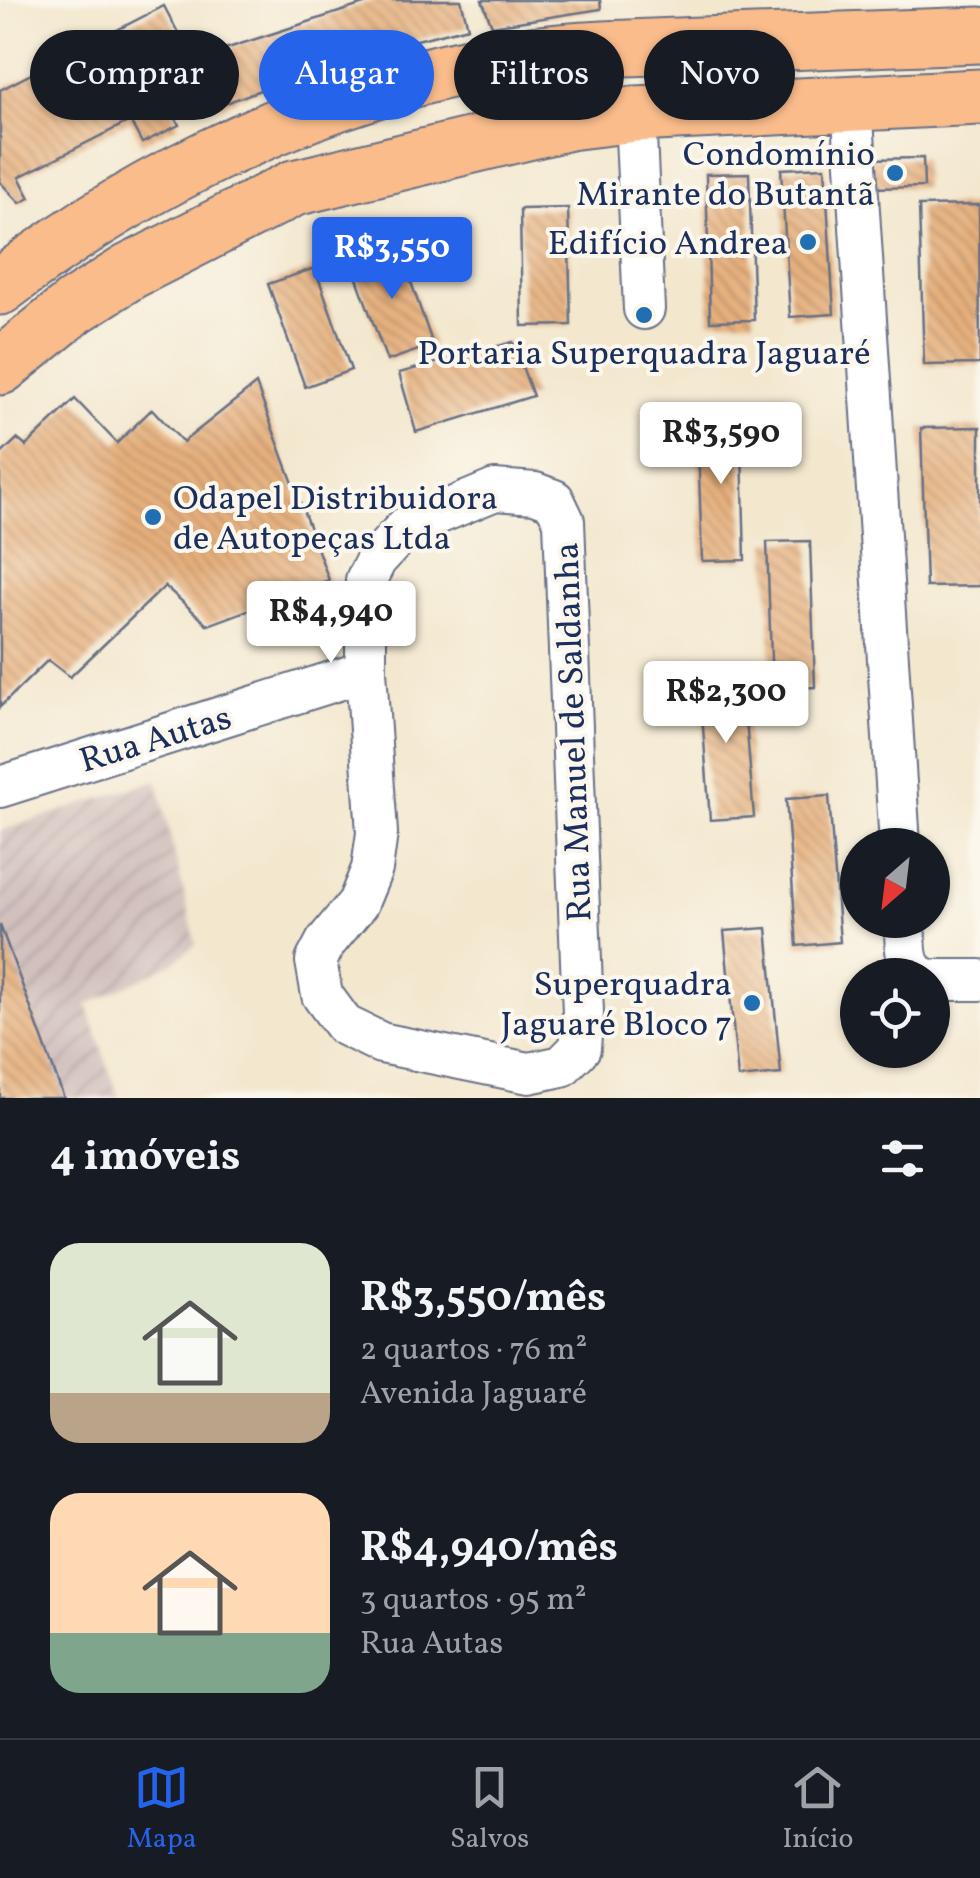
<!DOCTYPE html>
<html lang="pt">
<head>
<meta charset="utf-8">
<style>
  :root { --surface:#171b24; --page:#20242c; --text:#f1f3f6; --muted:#9ea1a6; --line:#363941; --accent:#2563eb }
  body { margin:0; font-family:Vollkorn,serif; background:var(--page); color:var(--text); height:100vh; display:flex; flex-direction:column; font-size:38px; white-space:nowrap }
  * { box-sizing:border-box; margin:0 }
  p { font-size:32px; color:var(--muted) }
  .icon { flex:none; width:55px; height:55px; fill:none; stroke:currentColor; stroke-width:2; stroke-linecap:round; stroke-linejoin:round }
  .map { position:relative; height:1098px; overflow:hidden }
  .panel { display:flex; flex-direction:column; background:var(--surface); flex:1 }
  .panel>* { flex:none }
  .hud { position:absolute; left:30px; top:30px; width:920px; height:90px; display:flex; gap:20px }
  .needle { width:65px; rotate:208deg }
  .fabs { position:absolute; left:840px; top:828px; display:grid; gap:20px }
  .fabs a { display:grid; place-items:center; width:110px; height:110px; border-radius:50%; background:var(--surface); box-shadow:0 2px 8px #0004; font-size:50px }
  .price { position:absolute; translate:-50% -85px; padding:0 22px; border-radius:10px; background:#fff; color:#222; font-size:32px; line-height:65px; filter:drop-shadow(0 2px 5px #0008) }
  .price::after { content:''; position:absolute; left:50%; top:60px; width:30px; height:22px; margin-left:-15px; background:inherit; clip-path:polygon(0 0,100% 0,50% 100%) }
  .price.selected { background:var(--accent); color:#fff }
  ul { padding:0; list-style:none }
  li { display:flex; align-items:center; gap:30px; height:250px; padding:0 50px }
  li span { display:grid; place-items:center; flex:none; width:280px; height:200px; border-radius:30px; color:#555 }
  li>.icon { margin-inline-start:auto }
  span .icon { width:120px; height:120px; fill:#fffc; stroke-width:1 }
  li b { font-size:42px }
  h2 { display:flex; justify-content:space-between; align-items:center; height:120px; padding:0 50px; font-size:42px }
  .tag { padding:0 35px; border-radius:45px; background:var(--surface); box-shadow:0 2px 8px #0004; font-size:35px; line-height:90px }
  .tag.selected { background:var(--accent); color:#fff }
  .dock { display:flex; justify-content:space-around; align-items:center; height:140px; border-top:2px solid var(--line); background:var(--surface); font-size:28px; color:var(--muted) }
  .dock a { display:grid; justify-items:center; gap:5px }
  .dock .selected { color:var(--accent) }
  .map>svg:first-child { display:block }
  .industrial { fill:url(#industrial-furrows) }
  .building { fill:url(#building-back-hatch) }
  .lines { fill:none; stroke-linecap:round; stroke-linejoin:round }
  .minor-casing { stroke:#676f85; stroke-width:44 }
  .highway-casing { stroke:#676f85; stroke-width:59 }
  .minor { stroke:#fff; stroke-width:40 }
  .highway { stroke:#fabc8b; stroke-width:55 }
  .poi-dot { fill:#1f6fb2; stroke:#fbf7ec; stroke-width:4 }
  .labels { text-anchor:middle; stroke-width:8; stroke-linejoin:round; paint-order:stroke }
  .poi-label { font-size:35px; fill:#1b2f5e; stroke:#fbf7ec; text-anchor:end }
  .street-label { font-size:35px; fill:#1b2f5e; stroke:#fbf7ec }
</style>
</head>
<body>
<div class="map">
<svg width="980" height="1098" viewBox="0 0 980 1098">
  <defs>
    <pattern id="industrial-furrows" width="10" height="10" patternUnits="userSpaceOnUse" patternTransform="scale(2.5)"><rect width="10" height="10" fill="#d1c0bc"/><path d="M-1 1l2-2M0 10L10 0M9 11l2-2" fill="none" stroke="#b3a5a4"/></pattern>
    <pattern id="building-back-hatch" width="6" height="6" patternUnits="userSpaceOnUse" patternTransform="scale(2.5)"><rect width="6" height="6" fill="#e7b07d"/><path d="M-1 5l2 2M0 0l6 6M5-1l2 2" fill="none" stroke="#ba906a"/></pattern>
  </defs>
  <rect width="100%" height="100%" fill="#fbf7ec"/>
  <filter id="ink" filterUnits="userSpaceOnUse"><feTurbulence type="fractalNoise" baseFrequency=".01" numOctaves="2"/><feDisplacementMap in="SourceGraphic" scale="20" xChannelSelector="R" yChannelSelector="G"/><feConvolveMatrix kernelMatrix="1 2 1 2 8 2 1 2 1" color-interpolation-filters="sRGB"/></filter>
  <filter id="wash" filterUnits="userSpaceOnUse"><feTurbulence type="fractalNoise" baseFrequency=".0048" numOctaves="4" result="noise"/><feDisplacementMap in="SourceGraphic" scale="40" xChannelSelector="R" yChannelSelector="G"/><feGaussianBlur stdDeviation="2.25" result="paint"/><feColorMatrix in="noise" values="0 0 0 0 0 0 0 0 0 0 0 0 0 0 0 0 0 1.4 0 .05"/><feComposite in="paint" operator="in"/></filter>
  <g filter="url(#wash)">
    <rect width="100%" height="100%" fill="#f3e7ce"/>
    <!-- industrial -->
    <polygon class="industrial" points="157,780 196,944 173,963 87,1005 119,1098 0,1098 0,831"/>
    <g id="blocks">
      <!-- building -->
      <g class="building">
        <polygon points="376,0 461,0 468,27 338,60 216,107 197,58"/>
        <polygon points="482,0 600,0 601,9 492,26"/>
        <polygon points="164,6 186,48 149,67 179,125 142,143 130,121 19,177 30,198 20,203 0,182 0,90"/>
        <polygon points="923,158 924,187 868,188 867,159"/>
        <polygon points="825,167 834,314 790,317 781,169"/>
        <polygon points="749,173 754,320 710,321 706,174"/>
        <polygon points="979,205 980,364 924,365 919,206"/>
        <polygon points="568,208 571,325 522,326 520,209"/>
        <polygon points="397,242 433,345 387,361 350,259"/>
        <polygon points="315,268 351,370 305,387 268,284"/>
        <polygon points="513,342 533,396 416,432 399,373"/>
        <polygon points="256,384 329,580 208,625 165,586 70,677 48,660 0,707 0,455 17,439 26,446 75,399 117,443 152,409 183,442"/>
        <polygon points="741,413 745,560 702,561 697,414"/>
        <polygon points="980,427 980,586 926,587 921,428"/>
        <polygon points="810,541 815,687 772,689 767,542"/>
        <polygon points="742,671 754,817 710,820 699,674"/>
        <polygon points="829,796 840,942 797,946 786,799"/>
        <polygon points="0,925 64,1098 0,1098"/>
        <polygon points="767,928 781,1074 738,1078 724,931"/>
      </g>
    </g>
  </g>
  <g filter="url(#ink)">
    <use href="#blocks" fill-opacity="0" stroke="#676f85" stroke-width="2.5"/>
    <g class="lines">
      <!-- minor casing -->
      <g class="minor-casing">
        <g id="minor">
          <polyline points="852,103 900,845"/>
          <polyline points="635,114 644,309"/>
          <polygon points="495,490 535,493 554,500 564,521 583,1013 580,1048 562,1066 529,1073 381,1043 344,1025 322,995 316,961 326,942 358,903 372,869 377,833 366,671 366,580 376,560 406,527"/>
          <polyline points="0,787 366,671"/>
          <path d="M905,920C906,938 902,965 919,975"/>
          <polyline points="932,980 980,980"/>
        </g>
      </g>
      <!-- highway casing -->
      <g class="highway-casing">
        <g id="highway">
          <path d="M0,287C142,177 327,89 505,59C569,48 635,48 701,45C794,42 887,39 980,35"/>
          <polyline points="0,367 74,307 129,272 294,188 569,122 635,114 980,97"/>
        </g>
      </g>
      <!-- minor -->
      <use href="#minor" class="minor"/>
      <!-- highway -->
      <use href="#highway" class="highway"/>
    </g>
  </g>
  <!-- markers -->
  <g class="poi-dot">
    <circle cx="895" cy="173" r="10"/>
    <circle cx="808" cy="242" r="10"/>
    <circle cx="644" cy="315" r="10"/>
    <circle cx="153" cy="517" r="10"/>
    <circle cx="752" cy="1003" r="10"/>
  </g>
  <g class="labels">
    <!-- poi labels -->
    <g class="poi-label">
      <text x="875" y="165">Condomínio<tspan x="875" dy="40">Mirante do Butantã</tspan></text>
      <text x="788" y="254">Edifício Andrea</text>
      <text x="644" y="364" text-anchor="middle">Portaria Superquadra Jaguaré</text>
      <text x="173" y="509" text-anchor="start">Odapel Distribuidora<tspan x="173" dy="40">de Autopeças Ltda</tspan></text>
      <text x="732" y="995">Superquadra<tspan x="732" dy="40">Jaguaré Bloco 7</tspan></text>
    </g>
    <!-- street labels -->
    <g class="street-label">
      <text transform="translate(572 732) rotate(-92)" y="12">Rua Manuel de Saldanha</text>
      <text transform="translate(155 738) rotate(-17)" y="12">Rua Autas</text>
    </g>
  </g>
</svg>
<div class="fabs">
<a><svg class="needle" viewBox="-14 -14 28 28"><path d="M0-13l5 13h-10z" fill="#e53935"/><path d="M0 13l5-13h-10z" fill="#9ea1a6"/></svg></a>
<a><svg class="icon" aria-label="locate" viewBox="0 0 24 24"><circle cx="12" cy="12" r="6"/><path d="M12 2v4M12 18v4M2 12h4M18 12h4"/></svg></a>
</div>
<b class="price selected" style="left:392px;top:302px">R$3,550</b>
<b class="price" style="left:721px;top:487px">R$3,590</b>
<b class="price" style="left:331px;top:666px">R$4,940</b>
<b class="price" style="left:726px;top:746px">R$2,300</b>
<div class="hud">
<a class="tag">Comprar</a>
<a class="tag selected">Alugar</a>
<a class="tag">Filtros</a>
<a class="tag">Novo</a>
</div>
</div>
<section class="panel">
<h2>4 imóveis<svg class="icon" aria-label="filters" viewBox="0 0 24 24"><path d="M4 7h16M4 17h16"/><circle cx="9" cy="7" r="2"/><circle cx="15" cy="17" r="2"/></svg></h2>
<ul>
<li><span style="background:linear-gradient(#dfe7d0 75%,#b9a48a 0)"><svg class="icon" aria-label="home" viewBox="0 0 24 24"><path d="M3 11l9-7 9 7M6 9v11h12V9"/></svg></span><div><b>R$3,550/mês</b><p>2 quartos · 76 m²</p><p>Avenida Jaguaré</p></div></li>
<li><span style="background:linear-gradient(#ffd9b3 70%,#7fa58c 0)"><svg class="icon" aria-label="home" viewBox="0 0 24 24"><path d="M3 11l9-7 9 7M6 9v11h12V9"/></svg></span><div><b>R$4,940/mês</b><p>3 quartos · 95 m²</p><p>Rua Autas</p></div></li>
</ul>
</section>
<nav class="dock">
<a class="selected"><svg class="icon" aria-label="map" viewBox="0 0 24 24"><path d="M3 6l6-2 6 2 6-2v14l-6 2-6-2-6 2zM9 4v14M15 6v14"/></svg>Mapa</a>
<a><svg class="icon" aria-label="saved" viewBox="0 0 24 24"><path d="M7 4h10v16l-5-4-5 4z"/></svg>Salvos</a>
<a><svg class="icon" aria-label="home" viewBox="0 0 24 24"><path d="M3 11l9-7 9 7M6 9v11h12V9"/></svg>Início</a>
</nav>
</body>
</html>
